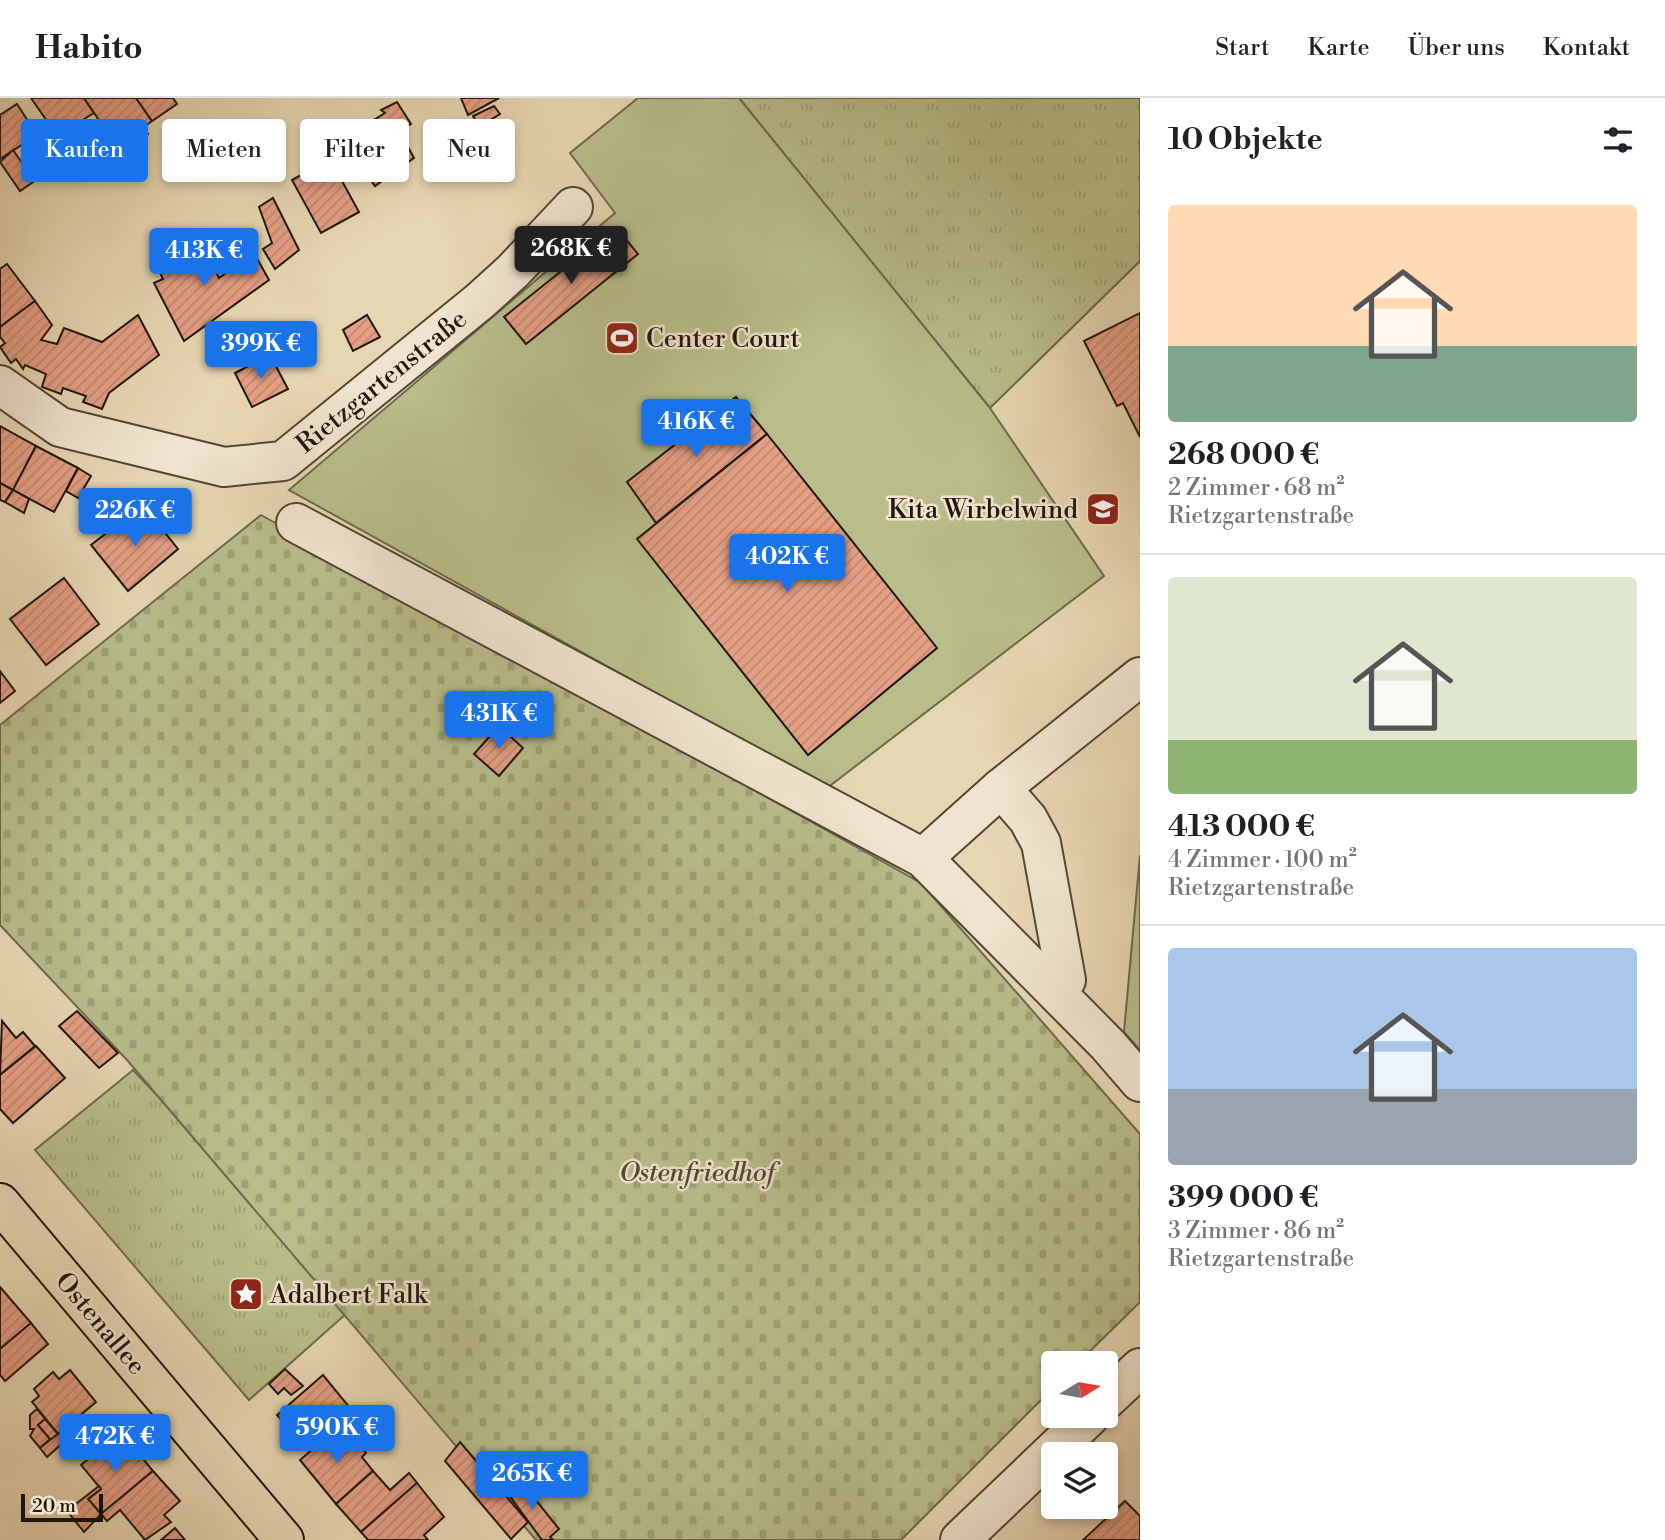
<!DOCTYPE html>
<html lang="de">
<head>
<meta charset="utf-8">
<style>
  :root { --surface:#fff; --page:#f6f6f6; --text:#202124; --muted:#757577; --line:#e0e0e0; --accent:#1a73e8 }
  body { margin:0; font-family:"Libre Bodoni",serif; background:var(--page); color:var(--text); height:100vh; display:flex; flex-direction:column; font-size:26px; white-space:nowrap }
  * { box-sizing:border-box; margin:0 }
  p { font-size:23px; color:var(--muted) }
  .icon { flex:none; width:38px; height:38px; fill:none; stroke:currentColor; stroke-width:2; stroke-linecap:round; stroke-linejoin:round }
  .map { position:relative; flex:1; overflow:hidden }
  .side { display:flex; flex-direction:column; background:var(--surface); width:525px }
  .side>* { flex:none }
  .top-card { position:absolute; left:21px; top:21px; width:665px; height:63px; display:flex; gap:14px }
  .needle { width:46px; rotate:79deg }
  .tools { position:absolute; left:1041px; top:1253px; display:grid; gap:14px }
  .tools a { display:grid; place-items:center; width:77px; height:77px; border-radius:7px; background:var(--surface); box-shadow:0 4px 10px #0003; font-size:35px }
  .scale { position:absolute; left:21px; bottom:18px; width:82px; box-sizing:border-box; padding-left:7px; border:4px solid #21160e; border-top:0; font-size:19px; line-height:24px; white-space:nowrap; color:#21160e; -webkit-text-stroke:5px #efe4cd; paint-order:stroke }
  .price { position:absolute; translate:-50% -60px; padding:0 16px; border-radius:7px; background:var(--accent); color:#fff; font-size:23px; line-height:46px; filter:drop-shadow(0 2px 4px #0008) }
  .price::after { content:''; position:absolute; left:50%; top:42px; width:21px; height:16px; margin-left:-10px; background:inherit; clip-path:polygon(0 0,100% 0,50% 100%) }
  .price.active { background:#222; color:#fff }
  ul { padding:0; list-style:none }
  li { display:grid; align-content:center; gap:14px; height:371px; padding:0 28px }
  li+li { border-top:2px solid var(--line) }
  li span { display:grid; place-items:center; height:217px; border-radius:7px; color:#555 }
  li>.icon { margin-inline-start:auto }
  span .icon { width:126px; height:126px; fill:#fffc; stroke-width:1 }
  li b { font-size:30px }
  h2 { display:flex; justify-content:space-between; align-items:center; height:84px; padding:0 28px; font-size:30px }
  .pill { padding:0 24px; border-radius:7px; background:var(--surface); box-shadow:0 4px 10px #0003; font-size:24px; line-height:63px }
  .pill.active { background:var(--accent); color:#fff }
  header { display:flex; align-items:center; gap:42px; box-sizing:border-box; height:98px; padding:0 35px; background:var(--surface); border-bottom:2px solid var(--line) }
  header strong { font-size:33px }
  nav { display:flex; gap:38px; margin-inline-start:auto; font-size:24px }
  main { display:flex; flex:1; min-height:0 }
  .map>svg:first-child { display:block }
  .grass { fill:url(#grass-tufts); stroke:#6c6a4c; stroke-width:2 }
  .cemetery { fill:url(#cemetery-stones); stroke:#6c6a4c; stroke-width:2 }
  .pitch { fill:#b8bd8a; stroke:#6c6a4c; stroke-width:2 }
  .building { fill:url(#building-hatch); stroke:#21160e; stroke-width:2 }
  .lines { fill:none; stroke-linecap:round; stroke-linejoin:round }
  .minor-casing { stroke:#524637; stroke-width:42 }
  .major-casing { stroke:#21160e; stroke-width:42 }
  .minor { stroke:#efe4cd; stroke-width:38 }
  .major { stroke:#e7d6b2; stroke-width:38 }
  .labels { text-anchor:middle; stroke-width:5; stroke-linejoin:round; paint-order:stroke }
  .poi-label { font-size:26px; fill:#21160e; stroke:#efe4cd; text-anchor:start }
  .street-label { font-size:26px; fill:#21160e; stroke:#efe4cd }
  .park-label { font-size:26px; font-style:italic; fill:#4e4833; stroke:#efe4cd }
</style>
</head>
<body>
<header>
<strong>Habito</strong>
<nav><a>Start</a><a>Karte</a><a>Über uns</a><a>Kontakt</a></nav>
</header>
<main>
<div class="map">
<svg width="1140" height="1442" viewBox="0 0 1140 1442">
  <defs>
    <pattern id="grass-tufts" width="24" height="20" patternUnits="userSpaceOnUse" patternTransform="scale(1.75)"><rect width="24" height="20" fill="#b8bd8a"/><path d="M3 7l-1-3M5 7V3M7 7l1-3M15 17l-1-3M17 17v-4M19 17l1-3" fill="none" stroke="#9ea276"/></pattern>
    <pattern id="cemetery-stones" width="16" height="16" patternUnits="userSpaceOnUse" patternTransform="scale(1.75)"><rect width="16" height="16" fill="#b8bd8a"/><path d="M2 7V4a2 2 0 0 1 4 0v3zM10 15v-3a2 2 0 0 1 4 0v3z" fill="#9ea276"/></pattern>
    <pattern id="building-hatch" width="6" height="6" patternUnits="userSpaceOnUse" patternTransform="scale(1.75)"><rect width="6" height="6" fill="#e49f84"/><path d="M-1 1l2-2M0 6l6-6M5 7l2-2" fill="none" stroke="#c38871"/></pattern>
  </defs>
  <rect width="100%" height="100%" fill="#e7d6b2"/>
  <filter id="stains"><feTurbulence type="fractalNoise" baseFrequency=".00286" numOctaves="4"/><feColorMatrix values="0 0 0 0 .2 0 0 0 0 .09 0 0 0 0 .02 0 0 0 .5 -.17"/></filter>
  <radialGradient id="worn" r=".72"><stop offset=".6" stop-color="#630" stop-opacity="0"/><stop offset="1" stop-color="#630" stop-opacity=".3"/></radialGradient>
  <!-- grass -->
  <g class="grass">
    <polygon points="739,0 1140,0 1140,163 990,310"/>
    <polygon points="133,972 356,1207 249,1302 35,1052"/>
  </g>
  <!-- cemetery -->
  <polygon class="cemetery" points="261,417 921,785 1140,1036 1140,1204 1078,1265 1054,1265 1053,1290 901,1442 536,1442 127,962 0,827 0,627"/>
  <!-- pitch -->
  <g class="pitch">
    <polygon points="638,0 739,0 990,310 1104,478 827,690 289,392 615,115 570,55"/>
    <polygon points="1140,757 1140,952 1124,934"/>
  </g>
  <!-- building -->
  <g class="building">
    <polygon points="31,0 84,0 94,15 76,26 94,57 73,69 68,62 71,58"/>
    <polygon points="84,0 136,0 152,23 144,29 148,36 128,50 110,23 103,28"/>
    <polygon points="136,0 173,0 177,6 152,23"/>
    <polygon points="461,0 499,0 468,17"/>
    <polygon points="397,4 411,26 399,33 414,60 375,88 356,61 369,50 376,49 367,26 385,15 381,12"/>
    <polygon points="17,6 37,37 0,61 0,17"/>
    <polygon points="494,8 500,16 479,29 473,18"/>
    <polygon points="13,52 30,76 42,68 46,75 20,93 0,64"/>
    <polygon points="330,61 359,114 321,135 292,82"/>
    <polygon points="273,100 299,152 275,171 263,151 272,145 259,109"/>
    <polygon points="616,129 638,156 526,246 504,219"/>
    <polygon points="202,145 219,180 254,155 269,182 184,243 154,185 163,181 157,168"/>
    <polygon points="7,166 35,203 0,229 0,171"/>
    <polygon points="35,203 52,227 41,242 57,246 64,230 102,244 138,217 159,257 109,295 102,311 83,304 86,298 63,290 61,296 42,289 46,276 25,267 23,271 16,261 11,265 0,249 5,245 0,239 0,229"/>
    <polygon points="1140,215 1140,339 1123,305 1117,308 1084,243"/>
    <polygon points="367,217 380,239 353,253 343,232"/>
    <polygon points="270,257 288,291 252,309 235,275"/>
    <polygon points="736,299 767,336 656,425 627,384"/>
    <polygon points="0,328 36,348 13,392 0,385"/>
    <polygon points="767,336 937,550 808,657 637,441"/>
    <polygon points="36,348 78,370 54,414 13,392"/>
    <polygon points="78,370 91,378 78,400 66,393"/>
    <polygon points="0,385 13,392 5,404 0,402"/>
    <polygon points="13,392 29,401 24,415 5,404"/>
    <polygon points="143,407 178,451 128,493 91,447"/>
    <polygon points="64,480 99,526 46,567 10,521"/>
    <polygon points="0,573 15,593 0,605"/>
    <polygon points="499,628 523,650 499,678 474,656"/>
    <polygon points="77,913 118,955 99,970 59,928"/>
    <polygon points="2,923 16,940 23,934 35,948 0,977"/>
    <polygon points="36,948 65,980 13,1025 0,1011 0,977"/>
    <polygon points="0,1189 31,1225 0,1251"/>
    <polygon points="31,1225 48,1246 5,1283 0,1277 0,1251"/>
    <polygon points="285,1271 303,1288 291,1297 284,1290 278,1296 269,1286"/>
    <polygon points="70,1272 96,1304 58,1336 32,1304 39,1298 34,1291 53,1274 59,1281"/>
    <polygon points="323,1277 355,1316 310,1353 277,1317"/>
    <polygon points="37,1311 45,1321 38,1327 50,1341 40,1350 30,1338 34,1331 30,1331 30,1317"/>
    <polygon points="45,1321 58,1336 51,1342 38,1327"/>
    <polygon points="337,1330 349,1344 354,1340 366,1355 362,1359 373,1373 336,1406 300,1362"/>
    <polygon points="59,1335 65,1343 47,1359 40,1350"/>
    <polygon points="127,1341 153,1373 101,1416 88,1401 101,1391 81,1367 105,1347 112,1354"/>
    <polygon points="460,1344 528,1424 511,1441 445,1363"/>
    <polygon points="153,1373 180,1403 164,1417 171,1424 145,1442 120,1412 107,1423 101,1416"/>
    <polygon points="373,1373 390,1392 409,1375 417,1385 361,1434 336,1406"/>
    <polygon points="519,1381 559,1431 550,1439 553,1442 542,1442 506,1393"/>
    <polygon points="417,1385 444,1419 424,1437 428,1442 368,1442 361,1434"/>
    <polygon points="99,1388 101,1391 88,1401 101,1416 84,1434 67,1413"/>
    <polygon points="1125,1403 1140,1418 1140,1442 1083,1442"/>
    <polygon points="175,1430 185,1442 161,1442"/>
  </g>
  <g class="lines">
    <!-- minor casing -->
    <g class="minor-casing">
      <g id="minor">
        <polyline points="0,287 60,329 224,369 283,363 480,203 513,173 573,109"/>
        <polyline points="296,425 923,760 1108,947 1140,984"/>
        <polyline points="1001,690 1028,721 1041,745 1066,882 1056,894"/>
        <polyline points="923,760 1001,690 1140,579"/>
        <polyline points="1106,1302 1140,1270"/>
        <polyline points="960,1442 1090,1318"/>
      </g>
    </g>
    <!-- major casing -->
    <g class="major-casing">
      <polyline id="major" points="0,1105 284,1442"/>
    </g>
    <!-- minor -->
    <use href="#minor" class="minor"/>
    <!-- major -->
    <use href="#major" class="major"/>
  </g>
  <!-- icons -->
  <defs>
    <g id="stadium-square" transform="scale(1.75)"><rect x="-9" y="-9" width="18" height="18" rx="4" fill="#8f2418" stroke="#efe4cd"/><path d="M0-5a6.5 5 0 1 0 0 10a6.5 5 0 1 0 0-10ZM-3.5-1.8h7v3.6h-7Z" fill="#fff"/></g>
    <g id="school-square" transform="scale(1.75)"><rect x="-9" y="-9" width="18" height="18" rx="4" fill="#8f2418" stroke="#efe4cd"/><path d="M0-5L7-2L0 1L-7-2ZM-4 1L0 2.5L4 1V4Q0 6-4 4Z" fill="#fff"/></g>
    <g id="sight-square" transform="scale(1.75)"><rect x="-9" y="-9" width="18" height="18" rx="4" fill="#8f2418" stroke="#efe4cd"/><path d="M0-6L1.8-2.2L6-1.7L2.9 1.2L3.7 5.4L0 3.3L-3.7 5.4L-2.9 1.2L-6-1.7L-1.8-2.2Z" fill="#fff"/></g>
  </defs>
  <g fill-rule="evenodd">
    <use href="#stadium-square" x="622" y="240"/>
    <use href="#school-square" x="1103" y="411"/>
    <use href="#sight-square" x="246" y="1196"/>
  </g>
  <g class="labels">
    <!-- poi labels -->
    <g class="poi-label">
      <text x="646" y="249">Center Court</text>
      <text x="1078" y="420" text-anchor="end">Kita Wirbelwind</text>
      <text x="270" y="1205">Adalbert Falk</text>
    </g>
    <!-- street labels -->
    <g class="street-label">
      <text transform="translate(381 283) rotate(-39)" y="9">Rietzgartenstraße</text>
      <text transform="translate(101 1225) rotate(50)" y="9">Ostenallee</text>
    </g>
    <!-- park labels -->
    <g class="park-label">
      <text x="697" y="1083">Ostenfriedhof</text>
    </g>
  </g>
  <rect width="100%" height="100%" filter="url(#stains)"/>
  <rect width="100%" height="100%" fill="url(#worn)"/>
</svg>
<div class="tools">
<a><svg class="needle" viewBox="-14 -14 28 28"><path d="M0-13l5 13h-10z" fill="#e53935"/><path d="M0 13l5-13h-10z" fill="#757577"/></svg></a>
<a><svg class="icon" aria-label="layers" viewBox="0 0 24 24"><path d="M12 4l9 5-9 5-9-5zM3 14l9 5 9-5"/></svg></a>
</div>
<div class="scale">20 m</div>
<b class="price active" style="left:571px;top:188px">268K €</b>
<b class="price" style="left:204px;top:190px">413K €</b>
<b class="price" style="left:261px;top:283px">399K €</b>
<b class="price" style="left:696px;top:361px">416K €</b>
<b class="price" style="left:135px;top:450px">226K €</b>
<b class="price" style="left:787px;top:496px">402K €</b>
<b class="price" style="left:499px;top:653px">431K €</b>
<b class="price" style="left:337px;top:1367px">590K €</b>
<b class="price" style="left:115px;top:1376px">472K €</b>
<b class="price" style="left:532px;top:1413px">265K €</b>
<div class="top-card">
<a class="pill active">Kaufen</a>
<a class="pill">Mieten</a>
<a class="pill">Filter</a>
<a class="pill">Neu</a>
</div>
</div>
<section class="side">
<h2>10 Objekte<svg class="icon" aria-label="filters" viewBox="0 0 24 24"><path d="M4 7h16M4 17h16"/><circle cx="9" cy="7" r="2"/><circle cx="15" cy="17" r="2"/></svg></h2>
<ul>
<li><span style="background:linear-gradient(#ffd9b3 65%,#7fa58c 0)"><svg class="icon" aria-label="home" viewBox="0 0 24 24"><path d="M3 11l9-7 9 7M6 9v11h12V9"/></svg></span><div><b>268 000 €</b><p>2 Zimmer · 68 m²</p><p>Rietzgartenstraße</p></div></li>
<li><span style="background:linear-gradient(#dfe7d0 75%,#8fb573 0)"><svg class="icon" aria-label="home" viewBox="0 0 24 24"><path d="M3 11l9-7 9 7M6 9v11h12V9"/></svg></span><div><b>413 000 €</b><p>4 Zimmer · 100 m²</p><p>Rietzgartenstraße</p></div></li>
<li><span style="background:linear-gradient(#a9c7e8 65%,#9aa5b1 0)"><svg class="icon" aria-label="home" viewBox="0 0 24 24"><path d="M3 11l9-7 9 7M6 9v11h12V9"/></svg></span><div><b>399 000 €</b><p>3 Zimmer · 86 m²</p><p>Rietzgartenstraße</p></div></li>
</ul>
</section>
</main>
</body>
</html>
